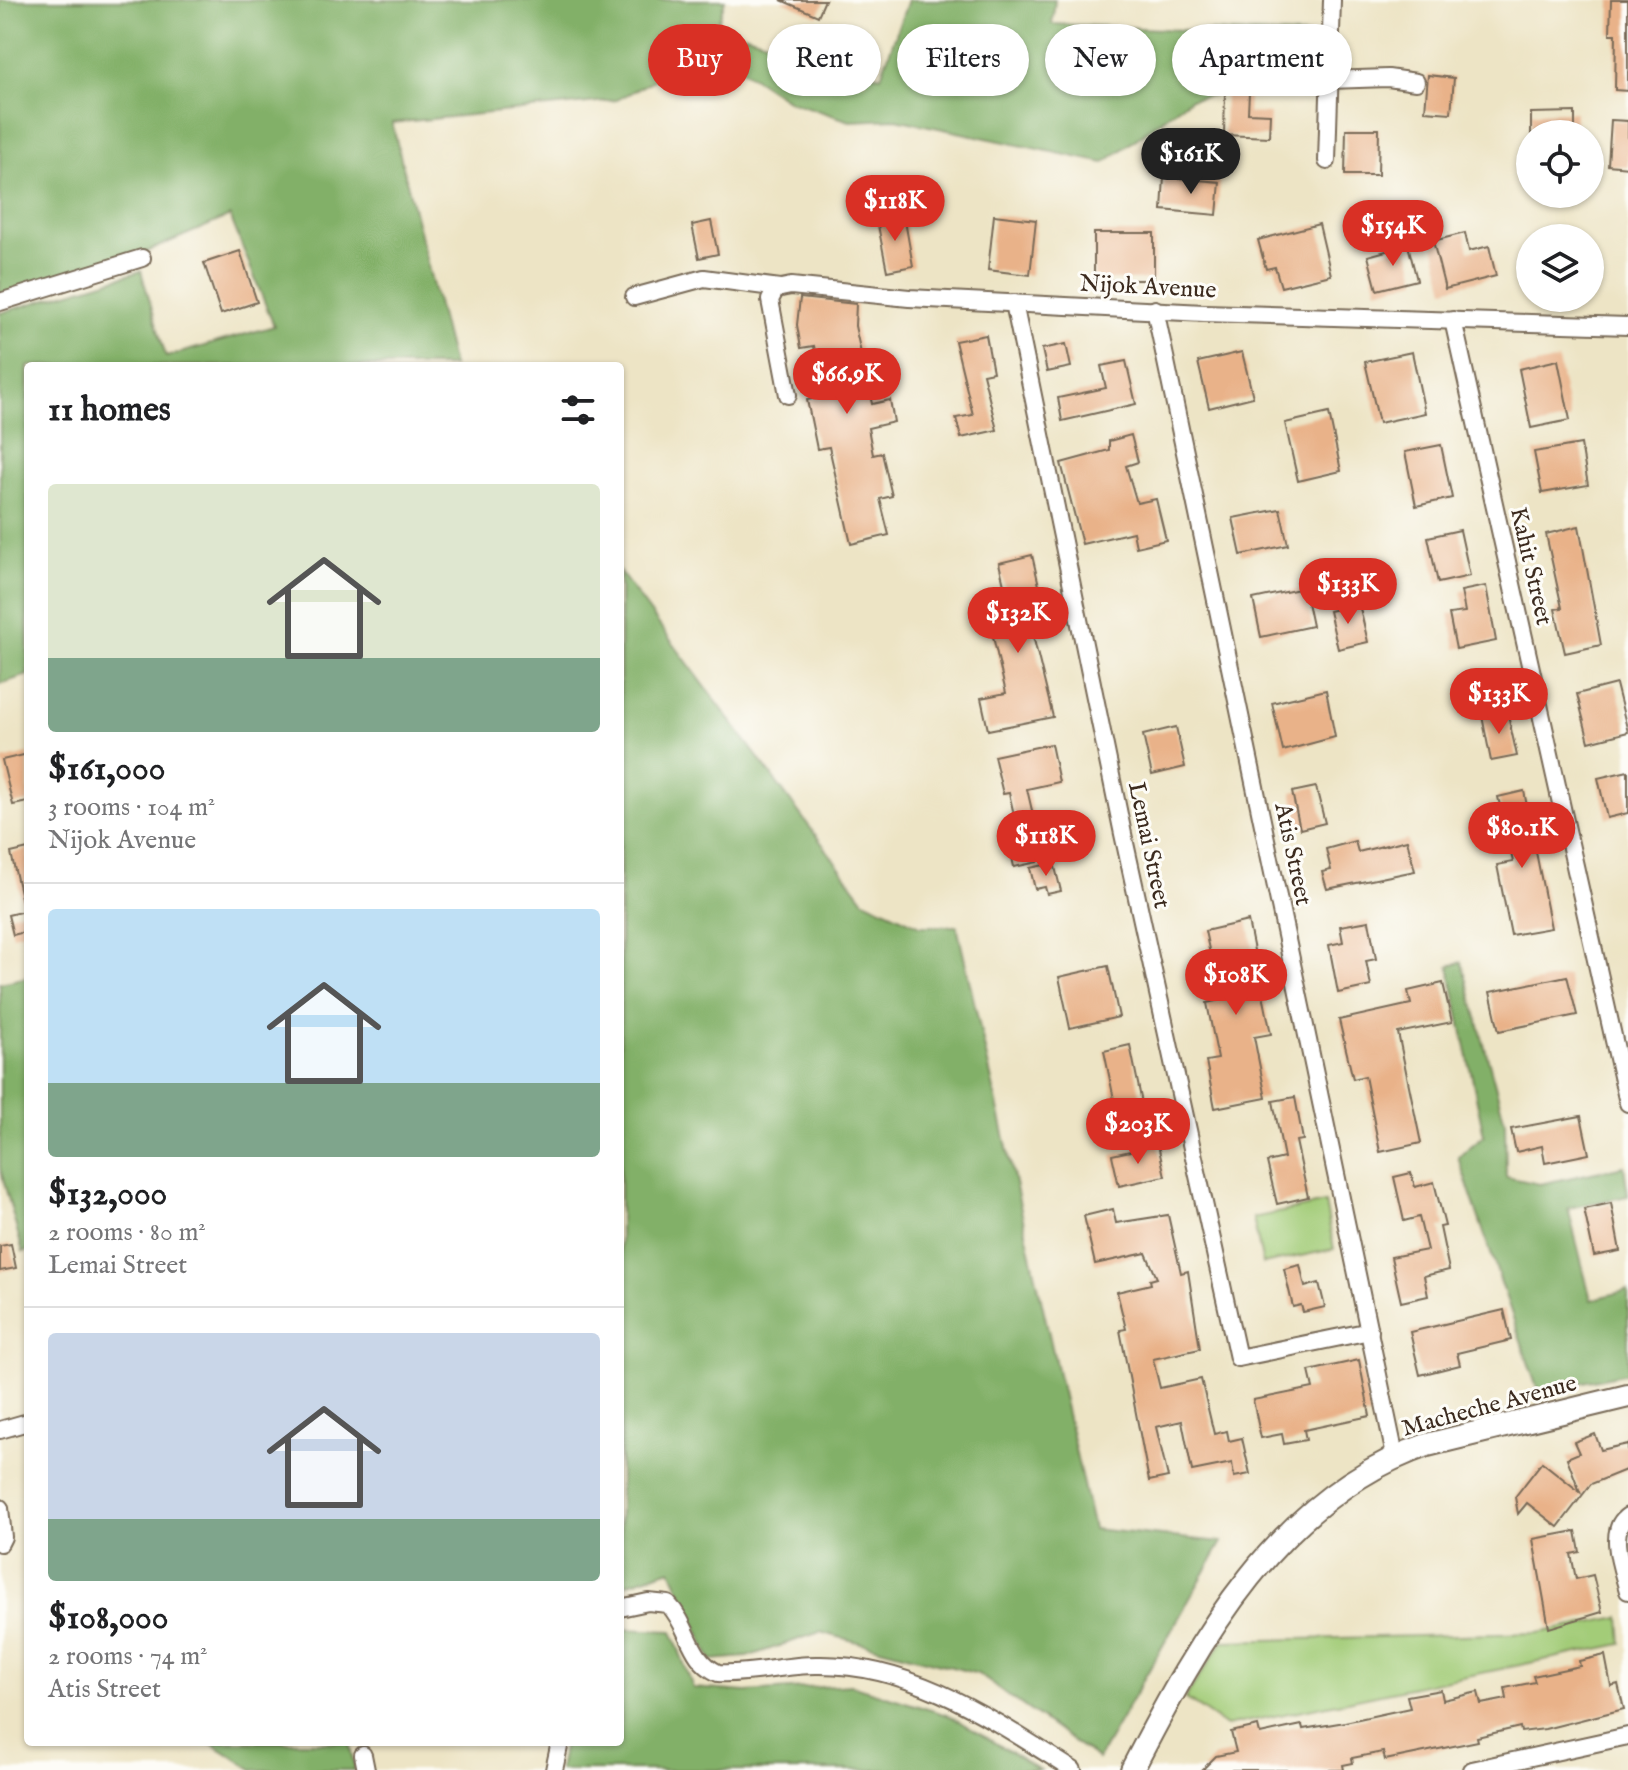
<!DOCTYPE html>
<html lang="en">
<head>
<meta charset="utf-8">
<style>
  :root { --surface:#fff; --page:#f2f2f2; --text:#202124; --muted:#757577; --line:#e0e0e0; --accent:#d93025 }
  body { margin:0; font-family:"IM FELL English",serif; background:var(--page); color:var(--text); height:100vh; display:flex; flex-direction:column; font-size:30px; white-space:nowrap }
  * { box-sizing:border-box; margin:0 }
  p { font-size:26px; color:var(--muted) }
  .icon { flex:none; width:44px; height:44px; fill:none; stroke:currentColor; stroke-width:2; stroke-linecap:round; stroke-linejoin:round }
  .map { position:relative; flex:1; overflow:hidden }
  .panel { position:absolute; left:24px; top:362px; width:600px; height:1384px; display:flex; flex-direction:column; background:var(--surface); border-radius:8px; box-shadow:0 2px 6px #0004 }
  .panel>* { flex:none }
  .guide { position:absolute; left:648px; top:24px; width:760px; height:72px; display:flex; gap:16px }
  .fabs { position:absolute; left:1516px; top:120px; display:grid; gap:16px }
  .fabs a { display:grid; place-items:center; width:88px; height:88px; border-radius:50%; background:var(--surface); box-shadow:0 2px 6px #0004; font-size:40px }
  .price { position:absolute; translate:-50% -68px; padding:0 18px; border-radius:28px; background:var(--accent); color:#fff; font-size:26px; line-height:52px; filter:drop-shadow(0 2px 4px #0008) }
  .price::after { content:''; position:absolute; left:50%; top:48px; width:24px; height:18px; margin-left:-12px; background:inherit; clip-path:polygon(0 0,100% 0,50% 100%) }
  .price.current { background:#222; color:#fff }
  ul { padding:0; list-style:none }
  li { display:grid; align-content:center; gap:16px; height:424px; padding:0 24px }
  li+li { border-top:2px solid var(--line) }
  li span { display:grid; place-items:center; height:248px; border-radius:8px; color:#555 }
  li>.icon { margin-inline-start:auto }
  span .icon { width:144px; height:144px; fill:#fffc; stroke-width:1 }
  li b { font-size:34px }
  h2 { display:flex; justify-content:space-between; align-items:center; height:96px; padding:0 24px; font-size:34px }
  .pill { padding:0 28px; border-radius:36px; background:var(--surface); box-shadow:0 2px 6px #0004; font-size:28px; line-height:72px }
  .pill.current { background:var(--accent); color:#fff }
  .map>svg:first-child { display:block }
  .green { fill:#a3cc78; stroke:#6f7b4b; stroke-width:2 }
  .forest { fill:#82b068; stroke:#5e6d43; stroke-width:2 }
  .building { fill:#e9b289 }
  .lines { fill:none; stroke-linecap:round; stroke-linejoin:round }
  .minor-casing { stroke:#796b58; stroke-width:20 }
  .secondary-casing { stroke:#796b58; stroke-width:26 }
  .minor { stroke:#fff; stroke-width:16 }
  .secondary { stroke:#fff; stroke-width:22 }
  .labels { text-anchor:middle; stroke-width:6; stroke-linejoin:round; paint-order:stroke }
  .street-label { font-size:24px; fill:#3b2a1e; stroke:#fdfcf7 }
</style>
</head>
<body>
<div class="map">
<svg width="1628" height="1770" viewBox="0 0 1628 1770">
  <rect width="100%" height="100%" fill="#fdfcf7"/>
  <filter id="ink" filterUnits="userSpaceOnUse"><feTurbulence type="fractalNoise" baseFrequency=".0125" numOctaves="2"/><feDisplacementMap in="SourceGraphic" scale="16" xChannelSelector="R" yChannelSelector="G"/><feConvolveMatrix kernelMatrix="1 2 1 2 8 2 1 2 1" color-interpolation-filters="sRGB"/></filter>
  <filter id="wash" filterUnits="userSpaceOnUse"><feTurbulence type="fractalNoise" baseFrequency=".006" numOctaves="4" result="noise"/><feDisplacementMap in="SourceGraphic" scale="32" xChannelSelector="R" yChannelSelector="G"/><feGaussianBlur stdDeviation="1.8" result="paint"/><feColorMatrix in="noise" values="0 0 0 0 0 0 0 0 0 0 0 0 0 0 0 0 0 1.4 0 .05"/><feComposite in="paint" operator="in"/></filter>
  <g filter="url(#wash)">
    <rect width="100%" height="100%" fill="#ede4c5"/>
    <!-- green -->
    <g class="green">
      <polygon points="1325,1203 1334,1249 1263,1264 1253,1218"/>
      <polygon points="1620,1617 1622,1644 1226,1726 1185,1698 1223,1641 1538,1633"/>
    </g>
    <!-- forest -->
    <g class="forest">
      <polygon points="0,0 725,0 717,26 881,76 908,0 1055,0 1052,24 1318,36 1310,80 1190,99 1104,163 896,119 850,121 789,101 710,49 617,100 392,123 453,366 28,366 28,675 0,684 0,313 141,271 166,357 274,326 230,216 111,267 0,297"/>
      <polygon points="620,572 864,900 920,926 957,926 1093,1529 1222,1542 1098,1759 978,1674 820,1632 747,1657 711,1660 671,1569 620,1586"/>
      <polygon points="1462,962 1505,1122 1506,1177 1540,1184 1624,1166 1628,1196 1568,1208 1591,1300 1628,1290 1628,1373 1538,1391 1458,1157 1484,1135 1449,966"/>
      <polygon points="28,977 28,1251 23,1252 0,1168 0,983"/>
      <polygon points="620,1629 672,1631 693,1688 746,1692 851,1685 950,1716 1040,1770 559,1770 564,1742 620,1742"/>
      <polygon points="209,1742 349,1742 355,1770 254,1770"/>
    </g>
    <g id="blocks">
      <!-- building -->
      <g class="building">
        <polygon points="781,0 825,0 818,16"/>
        <polygon points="1611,0 1628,0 1628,91 1615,90 1616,34 1610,34"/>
        <polygon points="853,48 874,57 864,82 843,74"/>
        <polygon points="1428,75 1454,78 1451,113 1425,111"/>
        <polygon points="1225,92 1249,93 1248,113 1270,114 1269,137 1224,135"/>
        <polygon points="1575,112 1575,134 1531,134 1531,113"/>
        <polygon points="1611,120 1628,121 1628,167 1608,165"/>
        <polygon points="1346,129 1379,129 1378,175 1345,175"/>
        <polygon points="1164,177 1220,182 1217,215 1162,210"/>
        <polygon points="904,215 913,266 887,271 877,220"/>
        <polygon points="994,215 1036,220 1030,275 988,270"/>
        <polygon points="711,221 718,254 699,258 692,225"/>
        <polygon points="1319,224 1331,275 1281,287 1275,267 1266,269 1258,240"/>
        <rect x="1094" y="233" width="60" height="47"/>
        <polygon points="1465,233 1469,251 1489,246 1496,276 1445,289 1433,241"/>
        <polygon points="1408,245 1417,280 1377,290 1368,256"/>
        <polygon points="240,251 257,302 221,314 204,263"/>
        <polygon points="800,298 856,304 855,326 872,404 890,400 894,422 868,428 873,455 882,453 892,496 880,499 889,535 851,544 829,447 817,449 807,400 839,394 834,369 819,372 814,346 801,348 797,325"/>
        <polygon points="986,335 993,372 983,374 997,430 961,438 956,418 973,415 955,341"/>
        <polygon points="1066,344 1071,367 1047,372 1042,349"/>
        <polygon points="1242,352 1253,397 1209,408 1198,362"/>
        <polygon points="1412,352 1425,413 1379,423 1365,362"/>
        <polygon points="1558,360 1570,420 1531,428 1519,369"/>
        <polygon points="1126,361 1136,404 1062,421 1058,398 1106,388 1101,366"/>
        <polygon points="1329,413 1341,471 1298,481 1285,423"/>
        <polygon points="1131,435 1138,462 1126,466 1137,503 1156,499 1166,540 1136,547 1133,532 1082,544 1061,463 1109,450 1109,441"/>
        <polygon points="1581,444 1588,485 1542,493 1534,452"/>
        <polygon points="1441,445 1452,498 1416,506 1405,452"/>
        <polygon points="1280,509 1288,545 1241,555 1233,518"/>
        <polygon points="1579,526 1601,645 1565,653 1555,609 1562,608 1546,534"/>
        <polygon points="1460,530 1470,576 1438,583 1428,537"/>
        <polygon points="1032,555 1041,594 1024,599 1053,717 988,730 981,698 1006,693 991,628 1013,623 999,563"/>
        <polygon points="1486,586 1496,641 1456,649 1449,614 1465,612 1461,591"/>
        <polygon points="1304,588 1312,626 1261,637 1253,599"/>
        <polygon points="1359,604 1368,642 1338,649 1329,611"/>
        <polygon points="1616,684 1628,732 1589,742 1577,694"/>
        <polygon points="1326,690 1335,737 1283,751 1272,703"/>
        <polygon points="1507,711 1517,756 1491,761 1482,716"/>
        <polygon points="1176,727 1185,767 1152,775 1143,735"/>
        <polygon points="1051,744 1059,782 1027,789 1037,832 1032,833 1038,862 1014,867 1009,843 1020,841 1009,793 1003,794 994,756"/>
        <polygon points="28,754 28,802 13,805 2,760"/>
        <polygon points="1628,771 1628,813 1607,818 1598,778"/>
        <polygon points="1316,787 1325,823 1300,829 1292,792"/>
        <polygon points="1524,791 1551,928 1511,935 1497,865 1513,862 1498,797"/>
        <polygon points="1407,840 1415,871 1327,889 1322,872 1331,870 1326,849 1355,841 1358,852"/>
        <polygon points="28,849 28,905 23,906 11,853"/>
        <polygon points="1054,863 1061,891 1047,894 1045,887 1035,889 1030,868"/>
        <polygon points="28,910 28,931 13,935 8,915"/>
        <polygon points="1248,921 1271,1034 1254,1037 1266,1098 1215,1108 1206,1061 1218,1059 1207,1003 1220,1000 1205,931"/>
        <polygon points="1369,921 1376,959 1366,961 1371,986 1338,993 1329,945 1343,942 1340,926"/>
        <polygon points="1108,966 1119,1017 1070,1028 1059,977"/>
        <polygon points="1567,976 1577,1015 1499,1031 1490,992"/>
        <polygon points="1443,983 1452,1022 1398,1033 1421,1143 1380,1152 1365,1076 1353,1079 1339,1020 1411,1004 1408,991"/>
        <polygon points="1130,1045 1142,1103 1116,1109 1104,1051"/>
        <polygon points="1295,1097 1303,1140 1296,1141 1308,1197 1277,1204 1267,1162 1284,1158 1273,1101"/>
        <polygon points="1581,1116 1589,1154 1545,1163 1542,1146 1516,1152 1511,1129"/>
        <polygon points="1158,1145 1165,1176 1119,1186 1112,1155"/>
        <polygon points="1411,1173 1415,1187 1434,1182 1445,1226 1440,1227 1449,1270 1424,1276 1428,1296 1401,1302 1391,1257 1427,1250 1419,1217 1404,1221 1394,1177"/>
        <polygon points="1611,1203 1620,1251 1594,1256 1584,1209"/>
        <polygon points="1113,1209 1116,1223 1168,1215 1181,1273 1188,1271 1200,1349 1153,1359 1160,1388 1201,1379 1214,1434 1227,1431 1229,1441 1242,1438 1250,1474 1234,1477 1232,1463 1192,1471 1182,1421 1156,1427 1168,1477 1149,1481 1120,1330 1126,1329 1117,1292 1151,1284 1150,1280 1157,1278 1146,1253 1095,1264 1084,1216"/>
        <polygon points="11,1244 16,1268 0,1271 0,1246"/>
        <polygon points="1300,1265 1305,1287 1319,1283 1325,1307 1303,1312 1301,1305 1293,1307 1284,1269"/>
        <polygon points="1504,1310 1511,1340 1457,1353 1460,1365 1420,1375 1410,1332"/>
        <polygon points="1359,1360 1370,1416 1304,1430 1306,1440 1284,1444 1282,1434 1261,1438 1253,1400 1313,1388 1309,1371"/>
        <polygon points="1595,1434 1601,1450 1628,1444 1628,1469 1591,1484 1558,1527 1527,1503 1518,1514 1515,1497 1542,1462 1580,1492 1567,1458 1579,1453 1574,1442"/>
        <polygon points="1576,1531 1580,1552 1571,1554 1576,1579 1593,1575 1602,1612 1549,1628 1533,1539"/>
        <polygon points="1605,1655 1611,1686 1618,1684 1624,1709 1545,1729 1521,1732 1520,1727 1477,1737 1478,1741 1385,1760 1383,1752 1352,1758 1353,1763 1343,1765 1344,1770 1202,1770 1216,1756 1236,1752 1231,1732 1258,1726 1260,1734 1302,1725 1303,1729 1345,1722 1410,1708 1407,1696 1441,1690 1443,1700 1478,1692 1481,1704 1507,1699 1505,1688 1535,1682 1533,1676 1580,1666 1579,1661"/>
      </g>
    </g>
  </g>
  <g filter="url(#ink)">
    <use href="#blocks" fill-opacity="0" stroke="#796b58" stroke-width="2"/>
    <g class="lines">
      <!-- minor casing -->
      <g class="minor-casing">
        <g id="minor">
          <polyline points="1329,80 1388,78 1416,82"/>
          <polyline points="1327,161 1332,0"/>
          <polyline points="634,297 704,278 780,288"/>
          <polyline points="0,302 142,258"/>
          <polyline points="1014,303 1123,834 1238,1358 1370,1331"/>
          <polyline points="1155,309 1395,1456"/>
          <polyline points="1453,320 1628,1103"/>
          <polyline points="788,395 770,300 776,289 791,286 909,298 1204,313 1628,326"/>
          <polyline points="0,1430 28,1422"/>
          <polyline points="0,1508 3,1537 0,1543"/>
          <path d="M1628,1516C1606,1530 1623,1571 1628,1591"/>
          <path d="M620,1608L648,1602L668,1604C690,1626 688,1659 718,1673C751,1675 783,1665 816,1665C913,1663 995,1721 1073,1770"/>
          <polyline points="363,1755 366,1770"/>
          <polyline points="554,1770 560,1742"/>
          <polyline points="1472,1770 1628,1736"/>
        </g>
      </g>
      <!-- secondary casing -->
      <g class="secondary-casing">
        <path id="secondary" d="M1132,1770C1199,1640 1279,1495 1427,1445L1628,1396"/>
      </g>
      <!-- minor -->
      <use href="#minor" class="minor"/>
      <!-- secondary -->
      <use href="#secondary" class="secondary"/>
    </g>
  </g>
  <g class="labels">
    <!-- street labels -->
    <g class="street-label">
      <text transform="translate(1148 286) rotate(3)" y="8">Nijok Avenue</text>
      <text transform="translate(1532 566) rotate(77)" y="8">Kahit Street</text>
      <text transform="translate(1150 845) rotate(78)" y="8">Lemai Street</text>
      <text transform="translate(1294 854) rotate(78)" y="8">Atis Street</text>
      <text transform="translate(1489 1405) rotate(-15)" y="8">Macheche Avenue</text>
    </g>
  </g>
</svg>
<div class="fabs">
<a><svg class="icon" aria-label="locate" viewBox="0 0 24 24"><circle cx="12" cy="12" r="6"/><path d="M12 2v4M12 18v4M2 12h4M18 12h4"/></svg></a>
<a><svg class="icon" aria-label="layers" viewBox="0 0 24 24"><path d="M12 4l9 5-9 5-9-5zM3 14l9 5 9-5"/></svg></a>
</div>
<b class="price current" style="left:1191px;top:196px">$161K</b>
<b class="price" style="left:895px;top:243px">$118K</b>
<b class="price" style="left:1393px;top:268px">$154K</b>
<b class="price" style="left:847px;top:416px">$66.9K</b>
<b class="price" style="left:1348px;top:626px">$133K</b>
<b class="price" style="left:1018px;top:655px">$132K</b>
<b class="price" style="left:1499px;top:736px">$133K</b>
<b class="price" style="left:1522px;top:870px">$80.1K</b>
<b class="price" style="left:1046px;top:878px">$118K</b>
<b class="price" style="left:1236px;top:1017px">$108K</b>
<b class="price" style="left:1138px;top:1166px">$203K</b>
<div class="guide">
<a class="pill current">Buy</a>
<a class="pill">Rent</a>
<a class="pill">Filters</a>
<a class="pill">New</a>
<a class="pill">Apartment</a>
</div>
<section class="panel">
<h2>11 homes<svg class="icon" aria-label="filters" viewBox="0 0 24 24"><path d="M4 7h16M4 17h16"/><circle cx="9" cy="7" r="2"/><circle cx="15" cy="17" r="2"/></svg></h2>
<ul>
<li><span style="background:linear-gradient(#dfe7d0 70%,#7fa58c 0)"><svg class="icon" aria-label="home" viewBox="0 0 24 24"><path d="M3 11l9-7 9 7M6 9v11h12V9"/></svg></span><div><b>$161,000</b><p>3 rooms · 104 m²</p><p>Nijok Avenue</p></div></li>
<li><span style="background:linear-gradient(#bfe0f5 70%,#7fa58c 0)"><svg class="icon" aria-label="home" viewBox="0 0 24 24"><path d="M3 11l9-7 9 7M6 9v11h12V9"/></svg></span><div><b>$132,000</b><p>2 rooms · 80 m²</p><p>Lemai Street</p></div></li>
<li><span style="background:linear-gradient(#c9d6e8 75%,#7fa58c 0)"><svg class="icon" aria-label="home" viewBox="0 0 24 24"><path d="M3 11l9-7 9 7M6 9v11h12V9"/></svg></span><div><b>$108,000</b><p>2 rooms · 74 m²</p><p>Atis Street</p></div></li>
</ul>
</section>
</div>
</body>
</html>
